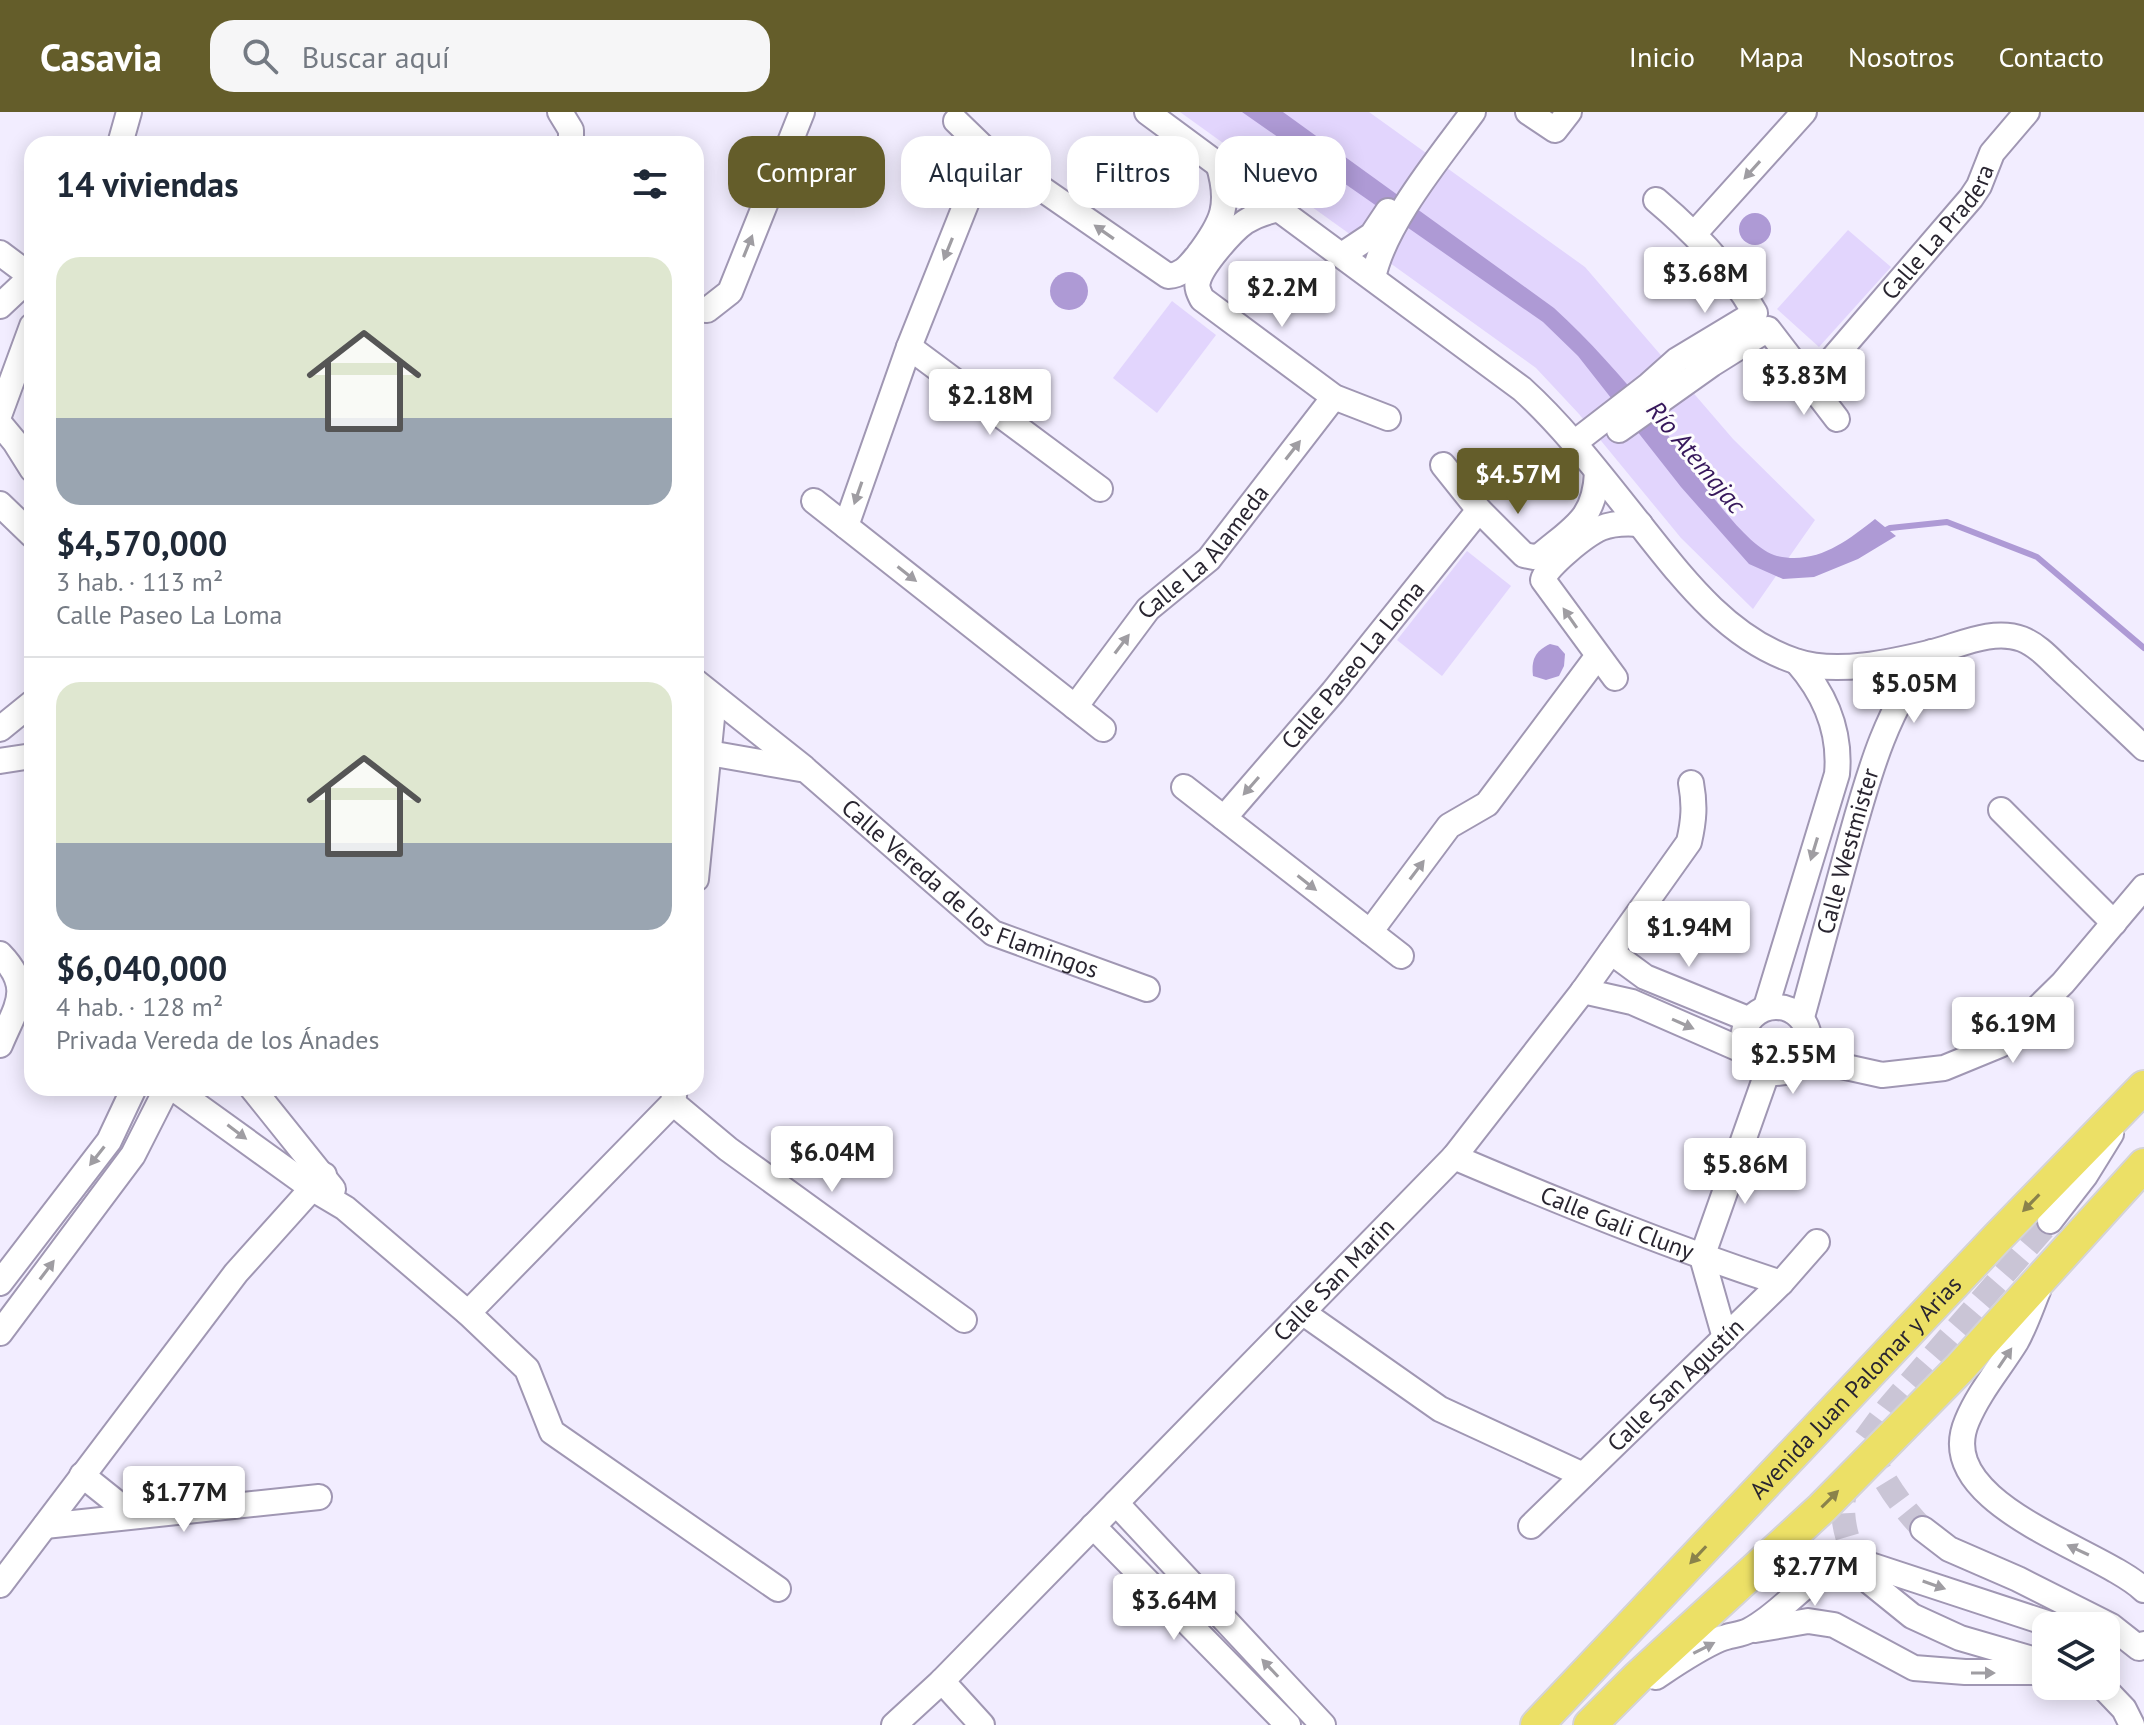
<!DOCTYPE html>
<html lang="es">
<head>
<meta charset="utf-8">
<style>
  :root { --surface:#fff; --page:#f6f6f7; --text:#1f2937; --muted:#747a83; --line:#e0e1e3; --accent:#645d2a }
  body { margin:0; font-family:"PT Sans",sans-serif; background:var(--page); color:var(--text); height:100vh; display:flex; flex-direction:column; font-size:30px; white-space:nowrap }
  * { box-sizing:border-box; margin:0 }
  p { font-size:26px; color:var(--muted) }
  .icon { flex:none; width:44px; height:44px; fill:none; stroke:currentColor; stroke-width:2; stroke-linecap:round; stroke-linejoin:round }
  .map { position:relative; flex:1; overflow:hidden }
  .drawer { position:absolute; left:24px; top:24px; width:680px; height:960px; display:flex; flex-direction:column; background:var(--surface); border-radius:24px; box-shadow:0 4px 20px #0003 }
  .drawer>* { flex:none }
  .banner { position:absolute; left:728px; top:24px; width:760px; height:72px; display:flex; gap:16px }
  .buttons { position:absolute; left:2032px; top:1500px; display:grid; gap:16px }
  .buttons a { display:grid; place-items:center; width:88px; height:88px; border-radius:16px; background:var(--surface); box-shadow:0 4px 20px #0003; font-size:40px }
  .price { position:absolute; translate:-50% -68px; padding:0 18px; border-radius:8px; background:#fff; color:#222; font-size:26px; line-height:52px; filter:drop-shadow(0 2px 4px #0008) }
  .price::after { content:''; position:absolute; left:50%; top:48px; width:24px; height:18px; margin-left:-12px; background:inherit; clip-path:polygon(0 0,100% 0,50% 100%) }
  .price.active { background:var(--accent); color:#fff }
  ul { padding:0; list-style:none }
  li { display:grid; align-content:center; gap:16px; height:424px; padding:0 32px }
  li+li { border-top:2px solid var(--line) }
  li span { display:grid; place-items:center; height:248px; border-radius:24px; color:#555 }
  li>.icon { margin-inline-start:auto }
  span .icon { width:144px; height:144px; fill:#fffc; stroke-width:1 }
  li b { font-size:34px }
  h2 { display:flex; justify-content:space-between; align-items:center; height:96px; padding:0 32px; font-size:34px }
  .tag { padding:0 28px; border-radius:24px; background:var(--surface); box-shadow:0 4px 20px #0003; font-size:28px; line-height:72px }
  .tag.active { background:var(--accent); color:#fff }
  header { display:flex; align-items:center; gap:48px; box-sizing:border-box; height:112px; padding:0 40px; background:var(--accent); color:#fff }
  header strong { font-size:38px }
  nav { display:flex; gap:44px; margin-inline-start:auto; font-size:28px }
  .search { width:560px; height:72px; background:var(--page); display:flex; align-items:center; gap:20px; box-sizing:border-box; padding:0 28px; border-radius:24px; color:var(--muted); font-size:30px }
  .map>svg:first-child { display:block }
  .green { fill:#e2d5fd }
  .water { fill:#ae9ad5 }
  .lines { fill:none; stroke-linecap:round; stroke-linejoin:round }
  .stream { stroke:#ae9ad5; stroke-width:6 }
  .minor-tunnel { stroke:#cac5d6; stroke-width:24; stroke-dasharray:24 12; stroke-linecap:butt }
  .minor-casing { stroke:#a097b3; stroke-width:28 }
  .major-casing { stroke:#d4d3d6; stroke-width:36 }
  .minor { stroke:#fff; stroke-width:24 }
  .major { stroke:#ece066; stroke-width:32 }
  .oneway { fill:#9f9da2 }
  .oneway2 { fill:#8a824b }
  .labels { text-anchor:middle; stroke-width:6; stroke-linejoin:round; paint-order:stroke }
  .street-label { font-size:24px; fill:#292530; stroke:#fdfdfd }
  .water-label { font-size:26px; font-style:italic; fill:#36175b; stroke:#fdfdfd }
</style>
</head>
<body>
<header>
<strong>Casavia</strong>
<div class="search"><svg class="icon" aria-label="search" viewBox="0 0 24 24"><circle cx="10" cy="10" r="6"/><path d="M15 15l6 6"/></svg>Buscar aquí</div>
<nav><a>Inicio</a><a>Mapa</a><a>Nosotros</a><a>Contacto</a></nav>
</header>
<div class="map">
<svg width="2144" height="1613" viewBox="0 0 2144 1613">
  <rect width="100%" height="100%" fill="#f2edff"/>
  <!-- green -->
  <g class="green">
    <polygon points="1180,0 1369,0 1585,155 1733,327 1815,408 1753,497 1681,426 1579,302 1536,256"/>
    <polygon points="1848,118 1891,155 1819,235 1777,197"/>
    <polygon points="1172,189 1216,223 1157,301 1113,266"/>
    <polygon points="1467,439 1511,474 1442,564 1397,528"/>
  </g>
  <!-- water -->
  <g class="water">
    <path d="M1242,0H1283L1554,196C1590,229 1622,265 1653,303C1678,334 1740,435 1777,444C1816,453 1846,430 1875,407L1896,424L1858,447L1814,465L1783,467L1749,452L1681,375L1578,244L1543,210Z"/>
    <circle cx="1755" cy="117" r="16"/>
    <circle cx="1069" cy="179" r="19"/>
    <path d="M1550,532L1558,534L1565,542L1564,554L1559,564L1546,568L1533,564C1531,548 1535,539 1550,532Z"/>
  </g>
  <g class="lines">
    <!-- stream -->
    <polyline class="stream" points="1884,419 1890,416 1947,410 2037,445 2144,536"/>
    <!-- minor-tunnel -->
    <g class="minor-tunnel">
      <path d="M1849,1366C1835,1402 1848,1436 1867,1467"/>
      <path d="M1923,1417C1897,1390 1879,1362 1865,1327L1888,1296L2050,1109"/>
    </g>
    <!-- minor casing -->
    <g class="minor-casing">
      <g id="minor">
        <polyline points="560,0 571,18 571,32"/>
        <path d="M1147,0L1522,277C1565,316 1601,364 1638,410C1681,464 1726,526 1795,549C1836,563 1892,550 1933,540C1960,533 1993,516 2022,527C2040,534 2054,552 2069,565C2094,589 2119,612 2144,636"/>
        <polyline points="1528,0 1555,18 1569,0"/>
        <path d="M956,9L987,39L1168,164C1183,163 1189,154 1198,143C1223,110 1231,93 1218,51"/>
        <polyline points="120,32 129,0"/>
        <path d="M1281,97C1268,99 1256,103 1245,110C1232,119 1202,153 1198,169C1196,175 1199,181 1202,187L1334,285L1388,306"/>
        <polyline points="1695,121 1804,0"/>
        <polyline points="0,141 32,165"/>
        <polyline points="1342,143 1372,123 1388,99"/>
        <path d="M1373,166C1384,112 1440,45 1473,0"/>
        <polyline points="0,194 32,164"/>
        <polyline points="696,197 707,198 730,180 802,0"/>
        <polyline points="909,235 1100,377"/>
        <path id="s1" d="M1810,273L1971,86L1979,74L1992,41L2027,0"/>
        <polyline points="0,301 32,214"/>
        <polyline points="0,312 15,330 32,357"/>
        <polyline points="1619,318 1712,252 1768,217 1837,307"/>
        <path d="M1574,331L1649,273L1677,248L1755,201C1730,157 1694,120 1656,88"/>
        <path d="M1443,353L1479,398L1524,443L1534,445L1541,443C1574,415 1595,407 1597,360"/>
        <polyline points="814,389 1103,617"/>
        <polyline points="0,392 32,423"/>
        <polyline points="846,414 909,235 987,39"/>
        <path d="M1615,566L1543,468C1546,454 1587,422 1601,416C1613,411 1627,411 1640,412"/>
        <polyline points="696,570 804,656"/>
        <path id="s2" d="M1075,595L1148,497L1209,447L1334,285"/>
        <polyline points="0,617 32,591"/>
        <path id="s3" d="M709,641L806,658L993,821L1147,877"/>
        <polyline points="0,649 32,644"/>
        <polyline points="1184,675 1401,844"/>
        <polyline points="2001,698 2114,811"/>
        <path id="s4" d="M1224,706L1333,580L1479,398"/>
        <polyline points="696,767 714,586"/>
        <polyline points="1370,820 1449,714 1487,692 1597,545"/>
        <polyline points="1611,840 1645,865 1748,907"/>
        <path d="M0,842C34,877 16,894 0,933"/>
        <polyline points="1583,879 1632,890 1744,939"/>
        <circle cx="1776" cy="928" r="33"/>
        <path d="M1766,895L1837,662C1841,619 1825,582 1797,550"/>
        <path id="s5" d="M1802,905C1817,850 1832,795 1847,740C1867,669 1884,599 1932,540"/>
        <polyline points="1805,946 1882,963 1944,956 2000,933 2063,871 2144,775"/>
        <polyline points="173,976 313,1077 345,1096 468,1201 527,1257 552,1320 778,1477"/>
        <polyline points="252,976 333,1077"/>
        <polyline points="673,991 728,1037 964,1208"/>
        <path id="s6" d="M1454,1045C1562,1091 1670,1135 1781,1171"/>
        <polyline points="2050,1109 2085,1064 2111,1022"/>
        <polyline points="0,1171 109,1029 134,976"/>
        <path d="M2038,1179C2031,1196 2025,1214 2016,1230C2000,1256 1979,1280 1967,1309C1931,1393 2101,1437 2144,1478"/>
        <polyline points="1302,1200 1440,1297 1583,1363"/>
        <polyline points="468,1201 673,991 675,976"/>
        <polyline points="0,1221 133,1043 167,976"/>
        <polyline points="1725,1226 1702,1145 1767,961"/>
        <polyline points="82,1363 132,1403"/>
        <polyline points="1116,1391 1323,1613"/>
        <polyline points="45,1414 319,1385"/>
        <polyline points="1093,1414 1288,1613"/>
        <path id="s7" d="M1531,1414L1781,1171L1817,1130"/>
        <polyline points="1923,1417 1949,1437 2018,1467 2111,1514 2139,1536 2144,1532"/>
        <polyline points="1870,1470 1912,1504 1960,1526 2046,1551"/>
        <polyline points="0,1473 236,1161 324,1063"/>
        <polyline points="1755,1518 1808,1509 1834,1513 1914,1556 1965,1560 2046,1560"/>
        <path d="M1656,1565C1677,1551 1697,1537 1720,1527C1730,1523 1741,1523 1750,1518C1791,1496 1808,1457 1858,1449L2056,1514"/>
        <polyline points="942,1569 982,1613"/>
        <polyline points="2102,1574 2124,1597 2132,1613"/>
        <path id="s8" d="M894,1613L942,1569L1454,1045L1583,879L1689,730C1694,708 1695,693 1691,671"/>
      </g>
    </g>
    <!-- major casing -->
    <g class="major-casing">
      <g id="major">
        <path id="s9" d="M1537,1613L1998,1125L2144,975"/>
        <polyline points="1590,1613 1637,1566 1822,1396 1959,1257 2144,1053"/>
      </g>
    </g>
    <!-- minor -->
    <use href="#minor" class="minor"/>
    <!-- major -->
    <use href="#major" class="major"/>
  </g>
  <!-- one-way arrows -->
  <defs><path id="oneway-solid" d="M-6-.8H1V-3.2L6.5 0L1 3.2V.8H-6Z" transform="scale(2)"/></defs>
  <g class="oneway">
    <use href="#oneway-solid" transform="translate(1752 58) rotate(132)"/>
    <use href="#oneway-solid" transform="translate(1104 120) rotate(-145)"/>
    <use href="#oneway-solid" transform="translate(748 134) rotate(-68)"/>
    <use href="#oneway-solid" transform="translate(948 137) rotate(112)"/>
    <use href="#oneway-solid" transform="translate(1293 338) rotate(-52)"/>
    <use href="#oneway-solid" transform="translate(858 381) rotate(109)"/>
    <use href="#oneway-solid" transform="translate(907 462) rotate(38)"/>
    <use href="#oneway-solid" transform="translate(1570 506) rotate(-125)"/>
    <use href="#oneway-solid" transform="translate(1122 532) rotate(-53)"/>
    <use href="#oneway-solid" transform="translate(1251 674) rotate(131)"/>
    <use href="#oneway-solid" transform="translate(1814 737) rotate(107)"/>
    <use href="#oneway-solid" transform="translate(1417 758) rotate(-53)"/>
    <use href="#oneway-solid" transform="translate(1307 771) rotate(38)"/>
    <use href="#oneway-solid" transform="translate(1683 912) rotate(24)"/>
    <use href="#oneway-solid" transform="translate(237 1020) rotate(37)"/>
    <use href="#oneway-solid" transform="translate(97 1044) rotate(128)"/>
    <use href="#oneway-solid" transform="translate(47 1158) rotate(-53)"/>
    <use href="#oneway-solid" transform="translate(2005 1246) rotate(-56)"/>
    <use href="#oneway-solid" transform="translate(2078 1438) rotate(-155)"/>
    <use href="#oneway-solid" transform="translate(1934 1473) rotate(19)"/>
    <use href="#oneway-solid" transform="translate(1704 1536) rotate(-27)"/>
    <use href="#oneway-solid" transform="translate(1270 1556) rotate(-133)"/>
    <use href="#oneway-solid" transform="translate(1983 1561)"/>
  </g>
  <g class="oneway2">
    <use href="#oneway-solid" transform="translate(2031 1091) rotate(134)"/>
    <use href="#oneway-solid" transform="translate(1830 1387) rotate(-45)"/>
    <use href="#oneway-solid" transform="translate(1698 1443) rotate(133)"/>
  </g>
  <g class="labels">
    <!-- street labels -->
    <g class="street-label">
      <text dy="8" stroke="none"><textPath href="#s1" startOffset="200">Calle La Pradera</textPath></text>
      <text dy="8" stroke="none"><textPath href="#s2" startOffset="202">Calle La Alameda</textPath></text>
      <text dy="8" stroke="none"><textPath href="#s4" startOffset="200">Calle Paseo La Loma</textPath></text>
      <text dy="8" stroke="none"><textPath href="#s5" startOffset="172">Calle Westmister</textPath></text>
      <text dy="8" stroke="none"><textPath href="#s3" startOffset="304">Calle Vereda de los Flamingos</textPath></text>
      <text dy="8" stroke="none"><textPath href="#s6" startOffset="176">Calle Gali Cluny</textPath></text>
      <text dy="8" stroke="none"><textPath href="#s8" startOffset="626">Calle San Marin</textPath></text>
      <text dy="8" stroke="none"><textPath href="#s7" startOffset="202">Calle San Agustín</textPath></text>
      <text dy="8" stroke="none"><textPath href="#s9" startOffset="464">Avenida Juan Palomar y Arias</textPath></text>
    </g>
    <!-- water labels -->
    <g class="water-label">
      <text transform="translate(1696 345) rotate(50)" y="9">Río Atemajac</text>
    </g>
  </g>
</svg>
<div class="buttons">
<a><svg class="icon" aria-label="layers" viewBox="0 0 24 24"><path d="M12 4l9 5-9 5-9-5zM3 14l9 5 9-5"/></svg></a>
</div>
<b class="price" style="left:1705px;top:203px">$3.68M</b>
<b class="price" style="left:1282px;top:217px">$2.2M</b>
<b class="price" style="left:1804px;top:305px">$3.83M</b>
<b class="price" style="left:990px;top:325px">$2.18M</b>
<b class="price active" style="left:1518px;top:404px">$4.57M</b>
<b class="price" style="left:1914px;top:613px">$5.05M</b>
<b class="price" style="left:1689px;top:857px">$1.94M</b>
<b class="price" style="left:2013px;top:953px">$6.19M</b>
<b class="price" style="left:1793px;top:984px">$2.55M</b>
<b class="price" style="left:832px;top:1082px">$6.04M</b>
<b class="price" style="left:1745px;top:1094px">$5.86M</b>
<b class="price" style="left:184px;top:1422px">$1.77M</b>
<b class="price" style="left:1815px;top:1496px">$2.77M</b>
<b class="price" style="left:1174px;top:1530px">$3.64M</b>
<div class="banner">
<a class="tag active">Comprar</a>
<a class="tag">Alquilar</a>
<a class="tag">Filtros</a>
<a class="tag">Nuevo</a>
</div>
<section class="drawer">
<h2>14 viviendas<svg class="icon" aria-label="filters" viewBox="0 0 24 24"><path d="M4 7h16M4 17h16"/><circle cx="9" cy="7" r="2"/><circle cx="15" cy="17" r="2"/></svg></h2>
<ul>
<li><span style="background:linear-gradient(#dfe7d0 65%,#9aa5b1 0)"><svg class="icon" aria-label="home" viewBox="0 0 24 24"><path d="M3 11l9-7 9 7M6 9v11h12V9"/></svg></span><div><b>$4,570,000</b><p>3 hab. · 113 m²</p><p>Calle Paseo La Loma</p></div></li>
<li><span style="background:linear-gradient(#dfe7d0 65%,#9aa5b1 0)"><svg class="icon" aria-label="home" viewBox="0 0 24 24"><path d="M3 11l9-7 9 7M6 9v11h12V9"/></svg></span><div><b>$6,040,000</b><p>4 hab. · 128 m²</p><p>Privada Vereda de los Ánades</p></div></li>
</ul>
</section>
</div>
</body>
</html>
